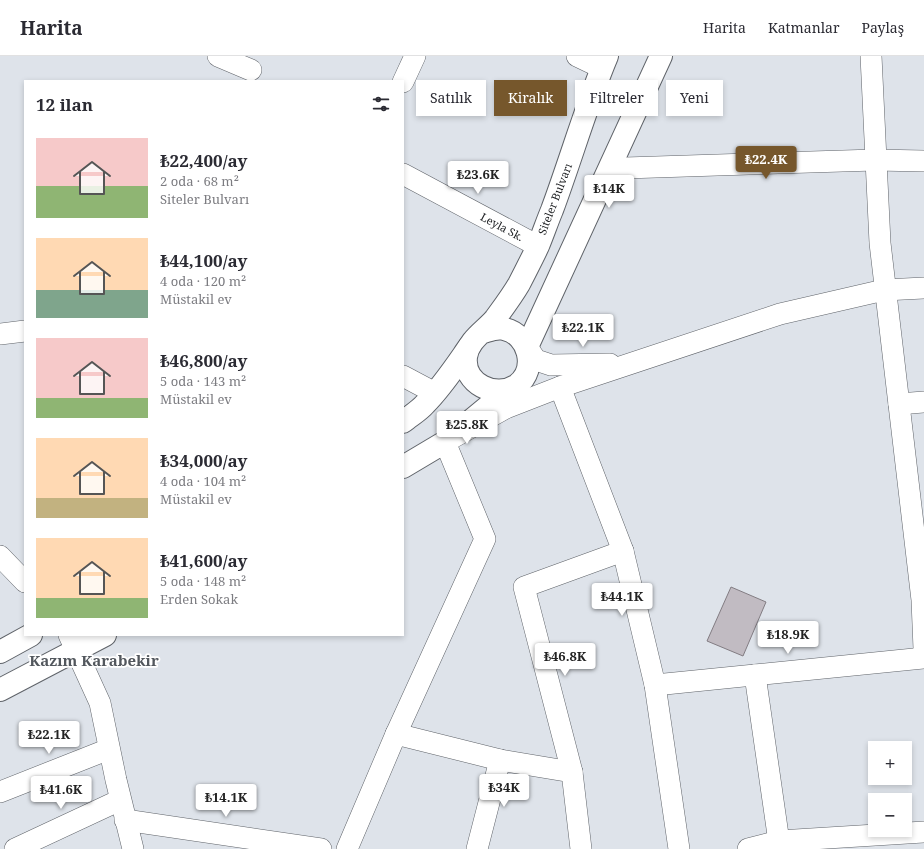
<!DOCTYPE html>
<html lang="tr">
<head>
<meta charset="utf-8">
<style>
  :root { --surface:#fff; --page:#f2f2f3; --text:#2b2b33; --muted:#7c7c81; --line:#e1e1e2; --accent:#76572c }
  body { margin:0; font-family:"Noto Serif",serif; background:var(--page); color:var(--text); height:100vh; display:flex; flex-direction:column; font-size:15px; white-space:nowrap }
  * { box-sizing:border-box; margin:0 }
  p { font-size:13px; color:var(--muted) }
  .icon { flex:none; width:22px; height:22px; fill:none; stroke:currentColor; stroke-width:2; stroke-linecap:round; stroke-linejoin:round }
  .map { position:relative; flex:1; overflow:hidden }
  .side { position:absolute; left:24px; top:24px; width:380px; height:556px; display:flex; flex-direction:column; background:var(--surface); border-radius:0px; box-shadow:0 2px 6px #0003 }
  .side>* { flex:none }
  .guide { position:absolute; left:416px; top:24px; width:380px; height:36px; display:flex; gap:8px }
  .buttons { position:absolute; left:868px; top:685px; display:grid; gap:8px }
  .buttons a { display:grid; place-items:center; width:44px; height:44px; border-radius:0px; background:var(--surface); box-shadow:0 2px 6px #0003; font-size:20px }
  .price { position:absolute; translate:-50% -34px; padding:0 9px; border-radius:4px; background:#fff; color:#222; font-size:13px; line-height:26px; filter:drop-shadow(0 1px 2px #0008) }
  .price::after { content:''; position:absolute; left:50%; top:24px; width:12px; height:9px; margin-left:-6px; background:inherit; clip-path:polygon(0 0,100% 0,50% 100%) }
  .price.selected { background:var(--accent); color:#fff }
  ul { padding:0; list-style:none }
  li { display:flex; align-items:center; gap:12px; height:100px; padding:0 12px }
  li span { display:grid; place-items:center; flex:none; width:112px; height:80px; border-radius:0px; color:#555 }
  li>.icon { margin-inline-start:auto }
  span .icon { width:48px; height:48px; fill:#fffc; stroke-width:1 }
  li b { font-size:17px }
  h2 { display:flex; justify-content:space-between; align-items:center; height:48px; padding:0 12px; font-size:17px }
  .tag { padding:0 14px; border-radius:0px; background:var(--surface); box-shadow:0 2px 6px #0003; font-size:14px; line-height:36px }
  .tag.selected { background:var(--accent); color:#fff }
  header { display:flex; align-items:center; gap:24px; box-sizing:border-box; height:56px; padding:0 20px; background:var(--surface); border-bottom:1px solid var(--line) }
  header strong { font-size:19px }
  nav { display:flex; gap:22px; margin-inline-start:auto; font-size:14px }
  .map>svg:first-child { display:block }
  .building { fill:#c1bbc2; stroke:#827c82 }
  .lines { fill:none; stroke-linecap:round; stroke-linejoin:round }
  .minor-casing { stroke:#5f6369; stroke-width:22 }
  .major-casing { stroke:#5f6369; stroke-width:24 }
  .minor { stroke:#fff; stroke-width:21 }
  .major { stroke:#fff; stroke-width:22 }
  .labels { text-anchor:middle; stroke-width:3.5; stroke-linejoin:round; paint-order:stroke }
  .street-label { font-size:11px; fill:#1e2023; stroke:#fff }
  .district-label { font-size:15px; font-weight:bold; fill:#52575d; stroke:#fff }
</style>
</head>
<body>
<header>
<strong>Harita</strong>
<nav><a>Harita</a><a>Katmanlar</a><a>Paylaş</a></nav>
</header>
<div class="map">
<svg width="924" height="793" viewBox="0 0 924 793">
  <rect width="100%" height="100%" fill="#dee3ea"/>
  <!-- building -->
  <polygon class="building" points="731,531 766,546 743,600 707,585"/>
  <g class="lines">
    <!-- minor casing -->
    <g class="minor-casing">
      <g id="minor">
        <polyline points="218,0 251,14"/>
        <polyline points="577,0 602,12"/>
        <polyline points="871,0 880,187 922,544 924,593"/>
        <polyline points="403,26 415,0"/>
        <polyline points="610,111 625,112 875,104 924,105"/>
        <polyline points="403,118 538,190"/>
        <polyline points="0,278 25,275"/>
        <polyline points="527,291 536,304 551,309 610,308"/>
        <polyline points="403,320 435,337"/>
        <polyline points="560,331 623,495 655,629 679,793"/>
        <polyline points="899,348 924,346"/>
        <polyline points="0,500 25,526"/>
        <polyline points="69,579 100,647 116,724 133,793"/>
        <polyline points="755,619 780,793"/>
        <polyline points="655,629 924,602"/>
        <polyline points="396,678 500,704 572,716"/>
        <polyline points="0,736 109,693"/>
        <polyline points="125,764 321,793"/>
        <polyline points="15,793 120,744"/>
        <polyline points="347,793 396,678 485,483 445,386 506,352 560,331 780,258 884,234 924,232"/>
        <polyline points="477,793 500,704"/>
        <polyline points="581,793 572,716 524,531 623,495"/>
        <polyline points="748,793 779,785 924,776"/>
      </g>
    </g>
    <!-- major casing -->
    <g class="major-casing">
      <g id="major">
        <path d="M483,276C490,274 497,271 504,273C529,278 538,313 517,329C495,344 463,327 466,301C468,284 485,275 495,263C503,252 512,240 519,228C525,216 532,203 538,190C543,178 547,166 552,154C571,103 586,50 607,0"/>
        <polyline points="527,291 661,0"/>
        <path d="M403,366C410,360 419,355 425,348C442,331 455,311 469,291"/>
        <polyline points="403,411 445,386 508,334"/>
        <polyline points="0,596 31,579"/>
        <polyline points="0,634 105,579"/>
      </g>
    </g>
    <!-- minor -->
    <use href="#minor" class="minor"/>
    <!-- major -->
    <use href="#major" class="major"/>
  </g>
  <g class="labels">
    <!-- street labels -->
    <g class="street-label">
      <text transform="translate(555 143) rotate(-69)" y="4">Siteler Bulvarı</text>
      <text transform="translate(502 171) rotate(28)" y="4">Leyla Sk.</text>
    </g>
    <!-- district labels -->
    <g class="district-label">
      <text x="94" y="610">Kazım Karabekir</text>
    </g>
  </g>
</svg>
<div class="buttons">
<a>+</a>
<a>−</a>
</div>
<b class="price selected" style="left:766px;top:124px">₺22.4K</b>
<b class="price" style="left:478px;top:139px">₺23.6K</b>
<b class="price" style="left:609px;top:153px">₺14K</b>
<b class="price" style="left:583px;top:292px">₺22.1K</b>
<b class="price" style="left:467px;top:389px">₺25.8K</b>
<b class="price" style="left:622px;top:561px">₺44.1K</b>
<b class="price" style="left:788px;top:599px">₺18.9K</b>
<b class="price" style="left:565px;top:621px">₺46.8K</b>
<b class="price" style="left:49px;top:699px">₺22.1K</b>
<b class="price" style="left:504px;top:752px">₺34K</b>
<b class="price" style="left:61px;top:754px">₺41.6K</b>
<b class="price" style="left:226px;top:762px">₺14.1K</b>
<div class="guide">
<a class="tag">Satılık</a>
<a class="tag selected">Kiralık</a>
<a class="tag">Filtreler</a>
<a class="tag">Yeni</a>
</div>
<section class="side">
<h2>12 ilan<svg class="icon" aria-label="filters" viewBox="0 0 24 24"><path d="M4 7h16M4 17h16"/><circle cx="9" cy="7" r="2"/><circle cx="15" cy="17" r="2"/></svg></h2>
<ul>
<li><span style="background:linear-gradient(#f6c9c9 60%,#8fb573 0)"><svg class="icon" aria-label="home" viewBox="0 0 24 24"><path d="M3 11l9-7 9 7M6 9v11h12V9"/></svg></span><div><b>₺22,400/ay</b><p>2 oda · 68 m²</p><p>Siteler Bulvarı</p></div></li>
<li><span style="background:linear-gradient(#ffd9b3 65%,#7fa58c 0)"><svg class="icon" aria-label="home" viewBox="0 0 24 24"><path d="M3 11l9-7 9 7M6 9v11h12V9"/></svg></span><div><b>₺44,100/ay</b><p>4 oda · 120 m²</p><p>Müstakil ev</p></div></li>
<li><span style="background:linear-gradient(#f6c9c9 75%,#8fb573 0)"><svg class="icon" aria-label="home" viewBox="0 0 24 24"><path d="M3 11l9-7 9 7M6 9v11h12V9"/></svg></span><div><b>₺46,800/ay</b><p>5 oda · 143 m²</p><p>Müstakil ev</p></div></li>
<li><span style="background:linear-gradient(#ffd9b3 75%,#c2b280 0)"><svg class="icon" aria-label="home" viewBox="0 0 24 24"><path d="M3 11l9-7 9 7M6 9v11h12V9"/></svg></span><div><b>₺34,000/ay</b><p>4 oda · 104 m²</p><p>Müstakil ev</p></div></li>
<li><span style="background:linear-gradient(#ffd9b3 75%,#8fb573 0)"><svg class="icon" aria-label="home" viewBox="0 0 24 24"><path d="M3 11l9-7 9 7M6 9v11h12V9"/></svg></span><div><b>₺41,600/ay</b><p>5 oda · 148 m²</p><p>Erden Sokak</p></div></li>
</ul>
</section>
</div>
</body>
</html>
